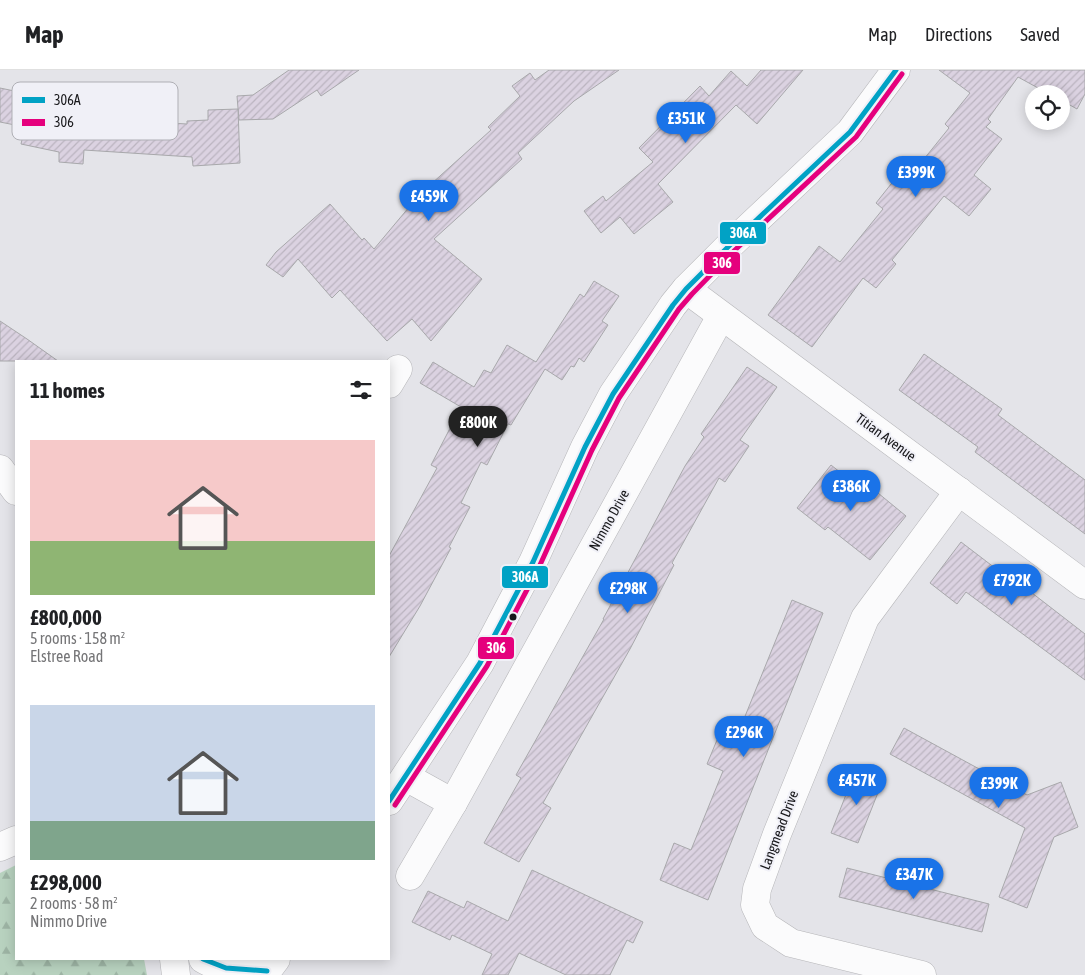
<!DOCTYPE html>
<html lang="en">
<head>
<meta charset="utf-8">
<style>
  :root { --surface:#fff; --page:#f6f6f6; --text:#202124; --muted:#757577; --line:#e0e0e0; --accent:#1a73e8 }
  body { margin:0; font-family:"Asap Condensed",sans-serif; background:var(--page); color:var(--text); height:100vh; display:flex; flex-direction:column; font-size:19px; white-space:nowrap }
  * { box-sizing:border-box; margin:0 }
  p { font-size:16px; color:var(--muted) }
  .icon { flex:none; width:28px; height:28px; fill:none; stroke:currentColor; stroke-width:2; stroke-linecap:round; stroke-linejoin:round }
  .map { position:relative; flex:1; overflow:hidden }
  .side { position:absolute; left:15px; top:290px; width:375px; height:600px; display:flex; flex-direction:column; background:var(--surface); border-radius:0px; box-shadow:0 2px 12px #0003 }
  .side>* { flex:none }
  .controls { position:absolute; left:1025px; top:15px; display:grid; gap:10px }
  .controls a { display:grid; place-items:center; width:45px; height:45px; border-radius:50%; background:var(--surface); box-shadow:0 2px 12px #0003; font-size:25px }
  .price { position:absolute; translate:-50% -42px; padding:0 11px; border-radius:18px; background:var(--accent); color:#fff; font-size:16px; line-height:32px; filter:drop-shadow(0 1px 2px #0008) }
  .price::after { content:''; position:absolute; left:50%; top:30px; width:15px; height:11px; margin-left:-8px; background:inherit; clip-path:polygon(0 0,100% 0,50% 100%) }
  .price.active { background:#222; color:#fff }
  ul { padding:0; list-style:none }
  li { display:grid; align-content:center; gap:10px; height:265px; padding:0 15px }
  li span { display:grid; place-items:center; height:155px; border-radius:0px; color:#555 }
  li>.icon { margin-inline-start:auto }
  span .icon { width:90px; height:90px; fill:#fffc; stroke-width:1 }
  li b { font-size:21px }
  h2 { display:flex; justify-content:space-between; align-items:center; height:60px; padding:0 15px; font-size:21px }
  header { display:flex; align-items:center; gap:30px; box-sizing:border-box; height:70px; padding:0 25px; background:var(--surface); border-bottom:1px solid var(--line) }
  header strong { font-size:24px }
  nav { display:flex; gap:28px; margin-inline-start:auto; font-size:18px }
  .map>svg:first-child { display:block }
  .forest { fill:url(#forest-firs) }
  .building { fill:url(#building-hatch); stroke:#a8a8ab }
  .lines { fill:none; stroke-linecap:round; stroke-linejoin:round }
  .minor-casing { stroke:#b6b6b9; stroke-width:29 }
  .major-casing { stroke:#b6b6b9; stroke-width:29 }
  .minor { stroke:#fbfbfc; stroke-width:28 }
  .major { stroke:#fbfbfc; stroke-width:28 }
  .bus-1-casing { stroke:#f0f0f7; stroke-width:9 }
  .bus-2-casing { stroke:#f0f0f7; stroke-width:9 }
  .bus-1 { stroke:#01a2c5; stroke-width:5 }
  .bus-2 { stroke:#e5007d; stroke-width:5 }
  .bus-dot { fill:#17171a; stroke:#f0f0f7; stroke-width:2 }
  .labels { text-anchor:middle; stroke-width:4; stroke-linejoin:round; paint-order:stroke }
  .street-label { font-size:14px; fill:#17171a; stroke:#f0f0f7 }
  .key { fill:#f0f0f7; stroke:#afafb5; stroke-width:1 }
  .key-label { font-size:14px; fill:#17171a }
  .line-badge { stroke:#f0f0f7; stroke-width:2 }
  .badge-label { font-size:14px; text-anchor:middle; font-weight:bold; fill:#fff }
</style>
</head>
<body>
<header>
<strong>Map</strong>
<nav><a>Map</a><a>Directions</a><a>Saved</a></nav>
</header>
<div class="map">
<svg width="1085" height="905" viewBox="0 0 1085 905">
  <defs>
    <pattern id="forest-firs" width="22" height="20" patternUnits="userSpaceOnUse" patternTransform="scale(1.25)"><rect width="22" height="20" fill="#b8d2bf"/><path d="M5 1l3.5 6h-7zM16 11l3.5 6h-7z" fill="#9db4a4"/></pattern>
    <pattern id="building-hatch" width="6" height="6" patternUnits="userSpaceOnUse" patternTransform="scale(1.25)"><rect width="6" height="6" fill="#dbd2e1"/><path d="M-1 1l2-2M0 6l6-6M5 7l2-2" fill="none" stroke="#bbb4c0"/></pattern>
  </defs>
  <rect width="100%" height="100%" fill="#e4e4e9"/>
  <!-- forest -->
  <polygon class="forest" points="16,795 16,889 144,889 147,905 0,905 0,803"/>
  <!-- building -->
  <g class="building">
    <polygon points="289,0 359,0 321,26 317,20 273,49 239,50 237,26 253,25"/>
    <polygon points="549,0 619,0 574,31 518,83 522,89 434,169 482,209 431,271 412,249 387,271 340,220 332,228 298,189 283,207 266,195 276,182 330,134 362,170 364,168 374,179 420,124 491,60 488,57 520,26 512,16 530,3 535,10"/>
    <polygon points="761,0 803,0 757,54 736,35 658,114 673,132 634,164 620,147 601,163 584,141 603,126 606,131 653,92 639,78 700,16 709,26 731,1 747,16"/>
    <polygon points="939,0 1085,0 1085,24 1077,39 1061,30 1061,24 1049,24 1018,7 988,49 991,52 986,57 1002,69 974,105 991,119 969,146 944,126 892,190 896,194 876,218 863,208 812,277 768,245 819,176 840,192 883,139 876,133 899,104 907,110 949,58 945,54 970,23"/>
    <polygon points="0,18 62,31 61,36 119,39 118,50 187,54 187,51 208,50 208,40 238,39 240,93 193,96 192,87 84,80 83,94 59,92 59,82 21,74 25,57 0,52"/>
    <polygon points="594,211 619,226 602,251 608,255 584,292 579,288 574,297 571,296 562,310 545,299 511,355 508,354 487,395 481,392 461,433 470,437 449,477 451,478 420,536 389,587 389,486 437,398 431,395 461,337 420,313 433,292 474,317 484,300 491,303 507,275 536,292 580,224 584,227"/>
    <polygon points="0,251 27,269 58,291 0,291"/>
    <polygon points="924,284 1002,339 998,345 1085,410 1085,464 975,382 978,377 899,320"/>
    <polygon points="747,297 777,317 740,370 749,376 725,412 719,408 672,493 674,495 630,579 543,733 551,738 519,792 484,773 521,708 516,705 604,549 603,549 685,396 704,367 701,364"/>
    <polygon points="831,395 874,429 878,423 906,446 870,490 828,457 825,460 797,438"/>
    <polygon points="961,472 1012,511 1014,509 1085,564 1085,610 966,522 957,534 930,513"/>
    <polygon points="792,530 823,543 708,830 660,810 674,773 691,780 723,701 707,694 717,670 733,676"/>
    <polygon points="904,658 1027,725 1061,712 1078,757 1054,767 1027,838 999,827 1025,758 890,684"/>
    <polygon points="856,699 883,710 858,773 831,763"/>
    <polygon points="847,798 989,834 982,862 839,827"/>
    <polygon points="532,800 643,852 633,873 627,870 610,905 566,905 519,883 508,905 482,905 492,884 452,865 450,870 412,852 428,821 464,838 467,831 508,851"/>
  </g>
  <g class="lines">
    <!-- minor casing -->
    <g class="minor-casing">
      <g id="minor">
        <polyline points="686,219 1085,515"/>
        <polyline points="389,314 398,299"/>
        <polyline points="0,399 16,421"/>
        <polyline points="406,707 453,733"/>
        <polyline points="0,777 16,770"/>
        <polyline points="410,806 453,733 721,246"/>
        <polyline points="174,889 176,905"/>
        <path d="M203,889C223,901 244,901 267,901"/>
        <polyline points="922,905 791,873 765,856 755,835 757,819 777,764 865,548 959,421"/>
      </g>
    </g>
    <!-- major casing -->
    <g class="major-casing">
      <g id="major">
        <polyline points="389,731 480,593 533,492 585,377 613,324 673,235 686,219 730,175 850,62 896,0"/>
        <polyline points="264,905 276,889"/>
      </g>
    </g>
    <!-- minor -->
    <use href="#minor" class="minor"/>
    <!-- major -->
    <use href="#major" class="major"/>
    <!-- bus-1 casing -->
    <g class="bus-1-casing">
      <g id="bus-1">
        <polyline points="389,731 480,593 533,492 585,377 613,324 673,235 686,219 730,175 850,62 896,0"/>
        <polyline points="203,889 226,898 267,901"/>
      </g>
    </g>
    <!-- bus-2 casing -->
    <g class="bus-2-casing">
      <polyline id="bus-2" points="395,735 487,596 540,495 592,380 619,328 679,239 692,224 735,180 856,67 902,4"/>
    </g>
    <!-- bus-1 -->
    <use href="#bus-1" class="bus-1"/>
    <!-- bus-2 -->
    <use href="#bus-2" class="bus-2"/>
  </g>
  <!-- markers -->
  <circle class="bus-dot" cx="513" cy="547" r="4.5"/>
  <g class="labels">
    <!-- street labels -->
    <g class="street-label">
      <text transform="translate(886 367) rotate(36)" y="5">Titian Avenue</text>
      <text transform="translate(609 450) rotate(-61)" y="5">Nimmo Drive</text>
      <text transform="translate(779 760) rotate(-69)" y="5">Langmead Drive</text>
    </g>
  </g>
  <!-- legend -->
  <rect x="12" y="12" width="166" height="58" rx="8" class="key"/>
  <rect x="22" y="27" width="23" height="6" fill="#01a2c5"/>
  <rect x="22" y="49" width="23" height="7" fill="#e5007d"/>
  <g class="key-label">
    <text x="54" y="35">306A</text>
    <text x="54" y="57">306</text>
  </g>
  <g class="line-badge">
    <rect x="719" y="151" width="48" height="24" rx="5" fill="#01a2c5"/>
    <rect x="703" y="181" width="38" height="24" rx="5" fill="#e5007d"/>
    <rect x="501" y="495" width="48" height="24" rx="5" fill="#01a2c5"/>
    <rect x="477" y="566" width="38" height="24" rx="5" fill="#e5007d"/>
  </g>
  <g class="badge-label">
    <text x="743" y="168">306A</text>
    <text x="722" y="198">306</text>
    <text x="525" y="512">306A</text>
    <text x="496" y="583">306</text>
  </g>
</svg>
<div class="controls">
<a><svg class="icon" aria-label="locate" viewBox="0 0 24 24"><circle cx="12" cy="12" r="6"/><path d="M12 2v4M12 18v4M2 12h4M18 12h4"/></svg></a>
</div>
<b class="price" style="left:686px;top:74px">£351K</b>
<b class="price" style="left:916px;top:128px">£399K</b>
<b class="price" style="left:429px;top:152px">£459K</b>
<b class="price active" style="left:478px;top:378px">£800K</b>
<b class="price" style="left:851px;top:442px">£386K</b>
<b class="price" style="left:1012px;top:536px">£792K</b>
<b class="price" style="left:628px;top:544px">£298K</b>
<b class="price" style="left:744px;top:688px">£296K</b>
<b class="price" style="left:857px;top:736px">£457K</b>
<b class="price" style="left:999px;top:739px">£399K</b>
<b class="price" style="left:914px;top:830px">£347K</b>
<section class="side">
<h2>11 homes<svg class="icon" aria-label="filters" viewBox="0 0 24 24"><path d="M4 7h16M4 17h16"/><circle cx="9" cy="7" r="2"/><circle cx="15" cy="17" r="2"/></svg></h2>
<ul>
<li><span style="background:linear-gradient(#f6c9c9 65%,#8fb573 0)"><svg class="icon" aria-label="home" viewBox="0 0 24 24"><path d="M3 11l9-7 9 7M6 9v11h12V9"/></svg></span><div><b>£800,000</b><p>5 rooms · 158 m²</p><p>Elstree Road</p></div></li>
<li><span style="background:linear-gradient(#c9d6e8 75%,#7fa58c 0)"><svg class="icon" aria-label="home" viewBox="0 0 24 24"><path d="M3 11l9-7 9 7M6 9v11h12V9"/></svg></span><div><b>£298,000</b><p>2 rooms · 58 m²</p><p>Nimmo Drive</p></div></li>
</ul>
</section>
</div>
</body>
</html>
